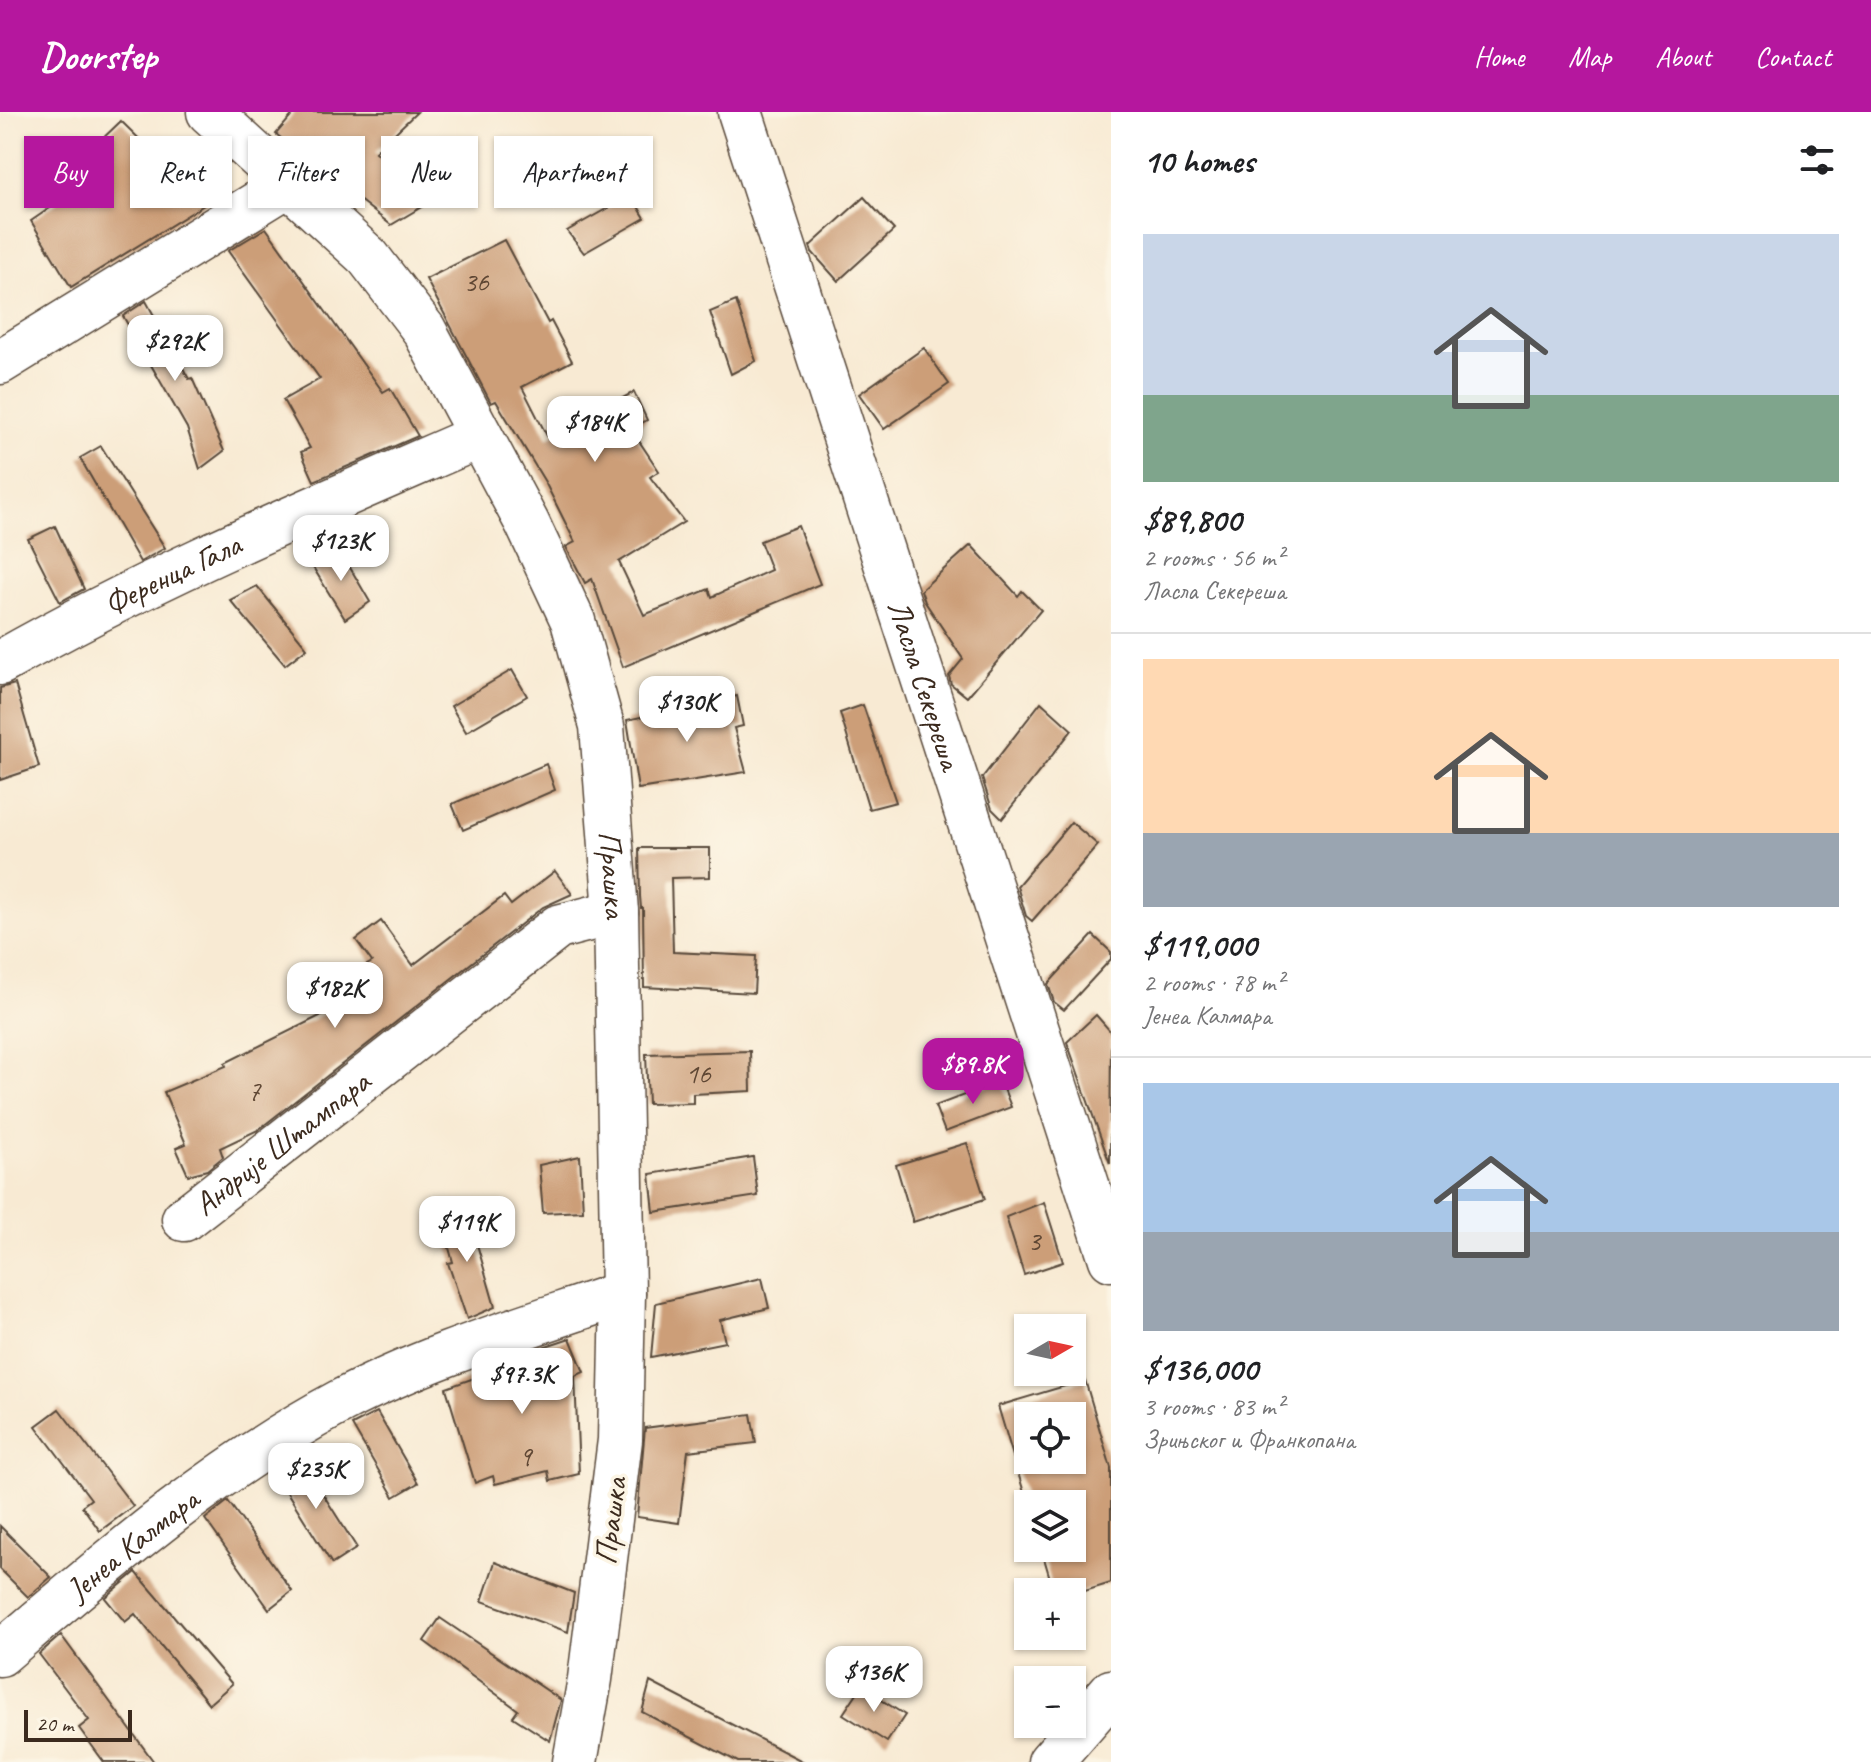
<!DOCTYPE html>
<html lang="en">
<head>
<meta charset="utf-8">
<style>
  :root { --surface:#fff; --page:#f6f6f6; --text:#202124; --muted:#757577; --line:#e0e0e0; --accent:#b5179e }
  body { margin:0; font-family:Caveat,sans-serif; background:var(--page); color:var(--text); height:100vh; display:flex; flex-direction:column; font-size:30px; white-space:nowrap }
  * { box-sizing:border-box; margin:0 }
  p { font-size:26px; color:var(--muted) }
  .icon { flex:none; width:44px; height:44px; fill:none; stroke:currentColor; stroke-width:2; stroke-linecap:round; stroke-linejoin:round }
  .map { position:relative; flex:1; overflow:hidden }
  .side { display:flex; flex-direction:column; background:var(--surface); width:760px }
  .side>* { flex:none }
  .hud { position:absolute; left:24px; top:24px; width:760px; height:72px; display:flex; gap:16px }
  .needle { width:52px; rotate:81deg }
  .buttons { position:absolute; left:1014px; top:1202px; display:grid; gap:16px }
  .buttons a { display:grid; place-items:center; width:72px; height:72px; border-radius:0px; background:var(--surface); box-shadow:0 2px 6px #0004; font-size:40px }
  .scale { position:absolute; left:24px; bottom:20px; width:108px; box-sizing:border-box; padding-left:8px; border:4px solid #3b2a1e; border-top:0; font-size:22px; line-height:28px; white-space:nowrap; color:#3b2a1e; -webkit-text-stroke:6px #fcf5e5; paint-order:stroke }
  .price { position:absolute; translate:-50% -68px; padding:0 18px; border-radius:16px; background:#fff; color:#222; font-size:26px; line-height:52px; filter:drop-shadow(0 2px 4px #0008) }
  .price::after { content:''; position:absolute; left:50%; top:48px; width:24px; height:18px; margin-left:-12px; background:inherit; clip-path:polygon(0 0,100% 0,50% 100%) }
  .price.selected { background:var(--accent); color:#fff }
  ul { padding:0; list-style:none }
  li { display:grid; align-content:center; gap:16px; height:424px; padding:0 32px }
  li+li { border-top:2px solid var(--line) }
  li span { display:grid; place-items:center; height:248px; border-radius:0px; color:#555 }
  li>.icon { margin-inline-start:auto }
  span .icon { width:144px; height:144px; fill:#fffc; stroke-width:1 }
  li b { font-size:34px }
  h2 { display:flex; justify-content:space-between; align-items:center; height:96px; padding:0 32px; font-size:34px }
  .pill { padding:0 28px; border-radius:0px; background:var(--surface); box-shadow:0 2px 6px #0004; font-size:28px; line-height:72px }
  .pill.selected { background:var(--accent); color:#fff }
  header { display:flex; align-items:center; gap:48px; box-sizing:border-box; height:112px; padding:0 40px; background:var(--accent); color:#fff }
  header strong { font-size:38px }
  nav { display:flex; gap:44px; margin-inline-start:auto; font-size:28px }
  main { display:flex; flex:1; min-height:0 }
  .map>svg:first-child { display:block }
  .building { fill:#cc9e78; fill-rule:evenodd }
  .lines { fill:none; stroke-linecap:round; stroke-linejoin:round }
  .minor-casing { stroke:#574739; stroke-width:47 }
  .minor { stroke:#fff; stroke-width:44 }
  .labels { text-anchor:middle; stroke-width:7; stroke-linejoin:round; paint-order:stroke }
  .number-label { font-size:28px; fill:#5f4734 }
  .street-label { font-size:32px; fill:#3b2a1e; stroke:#fcf5e5 }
</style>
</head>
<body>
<header>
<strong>Doorstep</strong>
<nav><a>Home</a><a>Map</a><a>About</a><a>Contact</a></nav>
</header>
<main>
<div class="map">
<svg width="1111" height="1650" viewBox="0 0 1111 1650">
  <rect width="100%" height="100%" fill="#fcf5e5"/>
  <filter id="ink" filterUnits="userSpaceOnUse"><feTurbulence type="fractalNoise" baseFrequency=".0125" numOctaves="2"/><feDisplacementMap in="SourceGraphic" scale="16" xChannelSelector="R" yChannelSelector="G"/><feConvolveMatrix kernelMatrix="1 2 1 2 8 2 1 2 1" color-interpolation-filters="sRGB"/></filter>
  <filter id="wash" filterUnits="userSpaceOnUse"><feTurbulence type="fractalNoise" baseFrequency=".006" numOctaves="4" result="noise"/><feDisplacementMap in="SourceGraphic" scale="32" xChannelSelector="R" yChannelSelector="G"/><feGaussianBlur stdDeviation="1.8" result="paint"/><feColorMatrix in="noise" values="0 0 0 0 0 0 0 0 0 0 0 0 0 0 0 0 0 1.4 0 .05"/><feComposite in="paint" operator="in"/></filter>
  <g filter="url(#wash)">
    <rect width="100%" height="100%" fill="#f8ead3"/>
    <g id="blocks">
      <!-- building -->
      <g class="building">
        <polygon points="295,0 417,0 375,40 435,87 391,113 276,22"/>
        <polygon points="121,9 173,60 181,55 193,64 212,88 71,175 31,109 85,72 71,57"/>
        <polygon points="631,83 645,106 584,141 567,119"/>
        <polygon points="864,85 894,118 838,169 812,140 810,134"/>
        <polygon points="266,116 383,280 390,276 418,324 314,369 301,340 310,336 283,288 320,267 228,139"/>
        <polygon points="504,128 548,211 551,209 572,249 522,275 548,326 634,280 647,308 631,317 659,359 650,365 684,410 619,450 644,503 709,477 712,485 771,458 760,429 798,414 820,472 623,555 592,467 585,471 566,435 575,430 545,370 496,289 491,291 426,167"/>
        <polygon points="146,189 189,267 192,266 224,339 200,357 187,316 123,204"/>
        <polygon points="736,189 756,249 731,262 710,200"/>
        <polygon points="924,236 949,272 884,317 859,282"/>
        <polygon points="101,334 165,436 140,450 80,346"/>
        <polygon points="55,414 84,477 60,490 28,427"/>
        <polygon points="971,433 1018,484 1022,479 1041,498 967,585 951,572 949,564 963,547 925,490 921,478"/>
        <polygon points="338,435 370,490 345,507 311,452"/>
        <polygon points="257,474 307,536 285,553 230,488"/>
        <polygon points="512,558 527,584 466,620 451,594"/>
        <polygon points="15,572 39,655 0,668 0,576"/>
        <polygon points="737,584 743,614 734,616 746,660 638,677 627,608"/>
        <polygon points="1041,590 1072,618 1002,707 992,697 982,666"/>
        <polygon points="863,593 896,690 869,697 840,601"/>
        <polygon points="546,652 555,678 463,718 452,692"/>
        <polygon points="1071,710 1098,733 1032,809 1026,804 1017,774"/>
        <polygon points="639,736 710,736 710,765 671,766 673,840 756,844 754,881 644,875 643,796 641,796 640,784"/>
        <polygon points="555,759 572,782 543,795 258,1018 220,1036 223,1045 207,1058 188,1063 176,1036 186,1032 164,980 226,954 225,951 336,896 324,878 372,850 356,828 381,809 413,853 504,784 511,793"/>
        <polygon points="1093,823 1111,840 1111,847 1064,898 1054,890 1048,872"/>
        <polygon points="1096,903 1111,920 1110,1052 1067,930"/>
        <polygon points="750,939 751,979 693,982 693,991 648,992 646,942"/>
        <polygon points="1001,969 1011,995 945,1020 935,994"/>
        <polygon points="967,1031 985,1087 913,1110 896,1053"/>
        <polygon points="580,1044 583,1099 543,1101 539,1053"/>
        <polygon points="753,1045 758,1084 654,1100 650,1062"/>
        <polygon points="1044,1090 1063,1150 1024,1163 1006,1105"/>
        <polygon points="466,1094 495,1195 467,1207 448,1151 453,1150 440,1104"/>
        <polygon points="762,1166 769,1196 720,1208 725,1230 651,1245 656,1191"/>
        <polygon points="570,1226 584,1260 575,1264 579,1362 550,1369 548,1359 495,1372 493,1364 475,1371 446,1276 491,1260 490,1256 519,1243"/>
        <path d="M1085,1268L1111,1356V1471L1072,1483V1480H1054L1041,1436H1072V1392L1028,1394L998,1294ZM1028,1304H1072V1348H1028Z"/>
        <polygon points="59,1297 133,1394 100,1419 82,1394 91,1387 36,1314"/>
        <polygon points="377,1300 418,1371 394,1385 352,1313"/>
        <polygon points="751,1302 756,1331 688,1339 679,1411 637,1405 645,1316"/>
        <polygon points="300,1346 357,1436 332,1452 275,1361"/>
        <polygon points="228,1389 292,1479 269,1497 205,1407"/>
        <polygon points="0,1414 51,1465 28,1485 0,1457"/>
        <polygon points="495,1450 574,1481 568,1520 482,1489"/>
        <polygon points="136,1460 232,1572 209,1592 135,1502 125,1510 105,1486"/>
        <polygon points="440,1506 561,1588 550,1629 513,1605 518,1598 424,1529"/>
        <polygon points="61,1523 154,1650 104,1650 79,1616 89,1608 39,1542"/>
        <polygon points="650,1570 804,1650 738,1650 642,1600"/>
        <polygon points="861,1575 905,1603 887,1630 843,1602"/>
      </g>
    </g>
  </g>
  <g filter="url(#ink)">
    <use href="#blocks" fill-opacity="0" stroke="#574739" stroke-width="2"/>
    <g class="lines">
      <!-- minor casing -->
      <g class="minor-casing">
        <g id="minor">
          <path id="s1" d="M209,0L368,145L424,218L527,411L573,509L602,614L616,800L623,1181L620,1328L590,1567L575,1650"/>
          <path id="s2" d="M740,0L1111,1147"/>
          <polyline points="0,250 289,72"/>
          <path id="s3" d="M0,551C154,463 317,395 480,324"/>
          <path id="s4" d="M184,1107L558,815L616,800"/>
          <path id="s5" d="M0,1542C108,1450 214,1357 340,1290C429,1243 529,1214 623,1181"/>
          <polyline points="1050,1650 1111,1580"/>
        </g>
      </g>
      <!-- minor -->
      <use href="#minor" class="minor"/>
    </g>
  </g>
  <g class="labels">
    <!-- number labels -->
    <g class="number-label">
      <text x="476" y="179">36</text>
      <text x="698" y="971">16</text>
      <text x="254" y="988">7</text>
      <text x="1034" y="1138">3</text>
      <text x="525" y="1354">9</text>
    </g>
    <!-- street labels -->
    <g class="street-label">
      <text dy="11" stroke="none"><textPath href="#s3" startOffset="194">Ференца Гала</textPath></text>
      <text dy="11" stroke="none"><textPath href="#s2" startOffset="602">Ласла Секереша</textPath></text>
      <text dy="11" stroke="none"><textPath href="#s1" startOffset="892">Прашка</textPath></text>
      <text dy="11" stroke="none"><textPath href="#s4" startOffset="124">Андрије Штампара</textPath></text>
      <text transform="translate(610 1409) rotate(-83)" y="11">Прашка</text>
      <text dy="11" stroke="none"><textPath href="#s5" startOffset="172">Јенеа Калмара</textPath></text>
    </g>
  </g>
</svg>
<div class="buttons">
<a><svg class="needle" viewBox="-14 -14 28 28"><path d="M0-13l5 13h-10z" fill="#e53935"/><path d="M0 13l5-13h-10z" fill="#757577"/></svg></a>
<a><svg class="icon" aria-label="locate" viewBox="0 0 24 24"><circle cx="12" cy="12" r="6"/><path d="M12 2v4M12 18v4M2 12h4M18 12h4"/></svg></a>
<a><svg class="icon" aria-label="layers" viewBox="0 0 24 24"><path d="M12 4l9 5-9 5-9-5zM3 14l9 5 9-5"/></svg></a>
<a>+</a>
<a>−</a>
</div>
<div class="scale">20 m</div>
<b class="price" style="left:175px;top:271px">$292K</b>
<b class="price" style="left:595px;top:352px">$184K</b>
<b class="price" style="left:341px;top:471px">$123K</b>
<b class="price" style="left:687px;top:632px">$130K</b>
<b class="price" style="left:335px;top:918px">$182K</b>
<b class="price selected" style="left:973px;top:994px">$89.8K</b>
<b class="price" style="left:467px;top:1152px">$119K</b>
<b class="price" style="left:522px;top:1304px">$97.3K</b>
<b class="price" style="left:316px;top:1399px">$235K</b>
<b class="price" style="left:874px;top:1602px">$136K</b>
<div class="hud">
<a class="pill selected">Buy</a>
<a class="pill">Rent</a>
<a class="pill">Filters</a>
<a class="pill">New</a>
<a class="pill">Apartment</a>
</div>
</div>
<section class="side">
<h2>10 homes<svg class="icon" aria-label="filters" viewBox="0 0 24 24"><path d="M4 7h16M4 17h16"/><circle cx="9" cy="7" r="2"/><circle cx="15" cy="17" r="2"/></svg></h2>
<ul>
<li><span style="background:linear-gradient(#c9d6e8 65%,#7fa58c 0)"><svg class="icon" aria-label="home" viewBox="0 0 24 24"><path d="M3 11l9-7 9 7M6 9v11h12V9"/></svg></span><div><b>$89,800</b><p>2 rooms · 56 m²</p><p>Ласла Секереша</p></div></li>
<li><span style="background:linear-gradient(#ffd9b3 70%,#9aa5b1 0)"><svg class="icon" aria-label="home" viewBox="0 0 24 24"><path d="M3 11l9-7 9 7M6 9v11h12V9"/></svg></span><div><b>$119,000</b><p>2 rooms · 78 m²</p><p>Јенеа Калмара</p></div></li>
<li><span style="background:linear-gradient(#a9c7e8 60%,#9aa5b1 0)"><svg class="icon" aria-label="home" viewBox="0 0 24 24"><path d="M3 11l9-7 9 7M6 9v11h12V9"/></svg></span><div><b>$136,000</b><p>3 rooms · 83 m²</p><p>Зрињског и Франкопана</p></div></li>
</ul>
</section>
</main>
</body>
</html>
